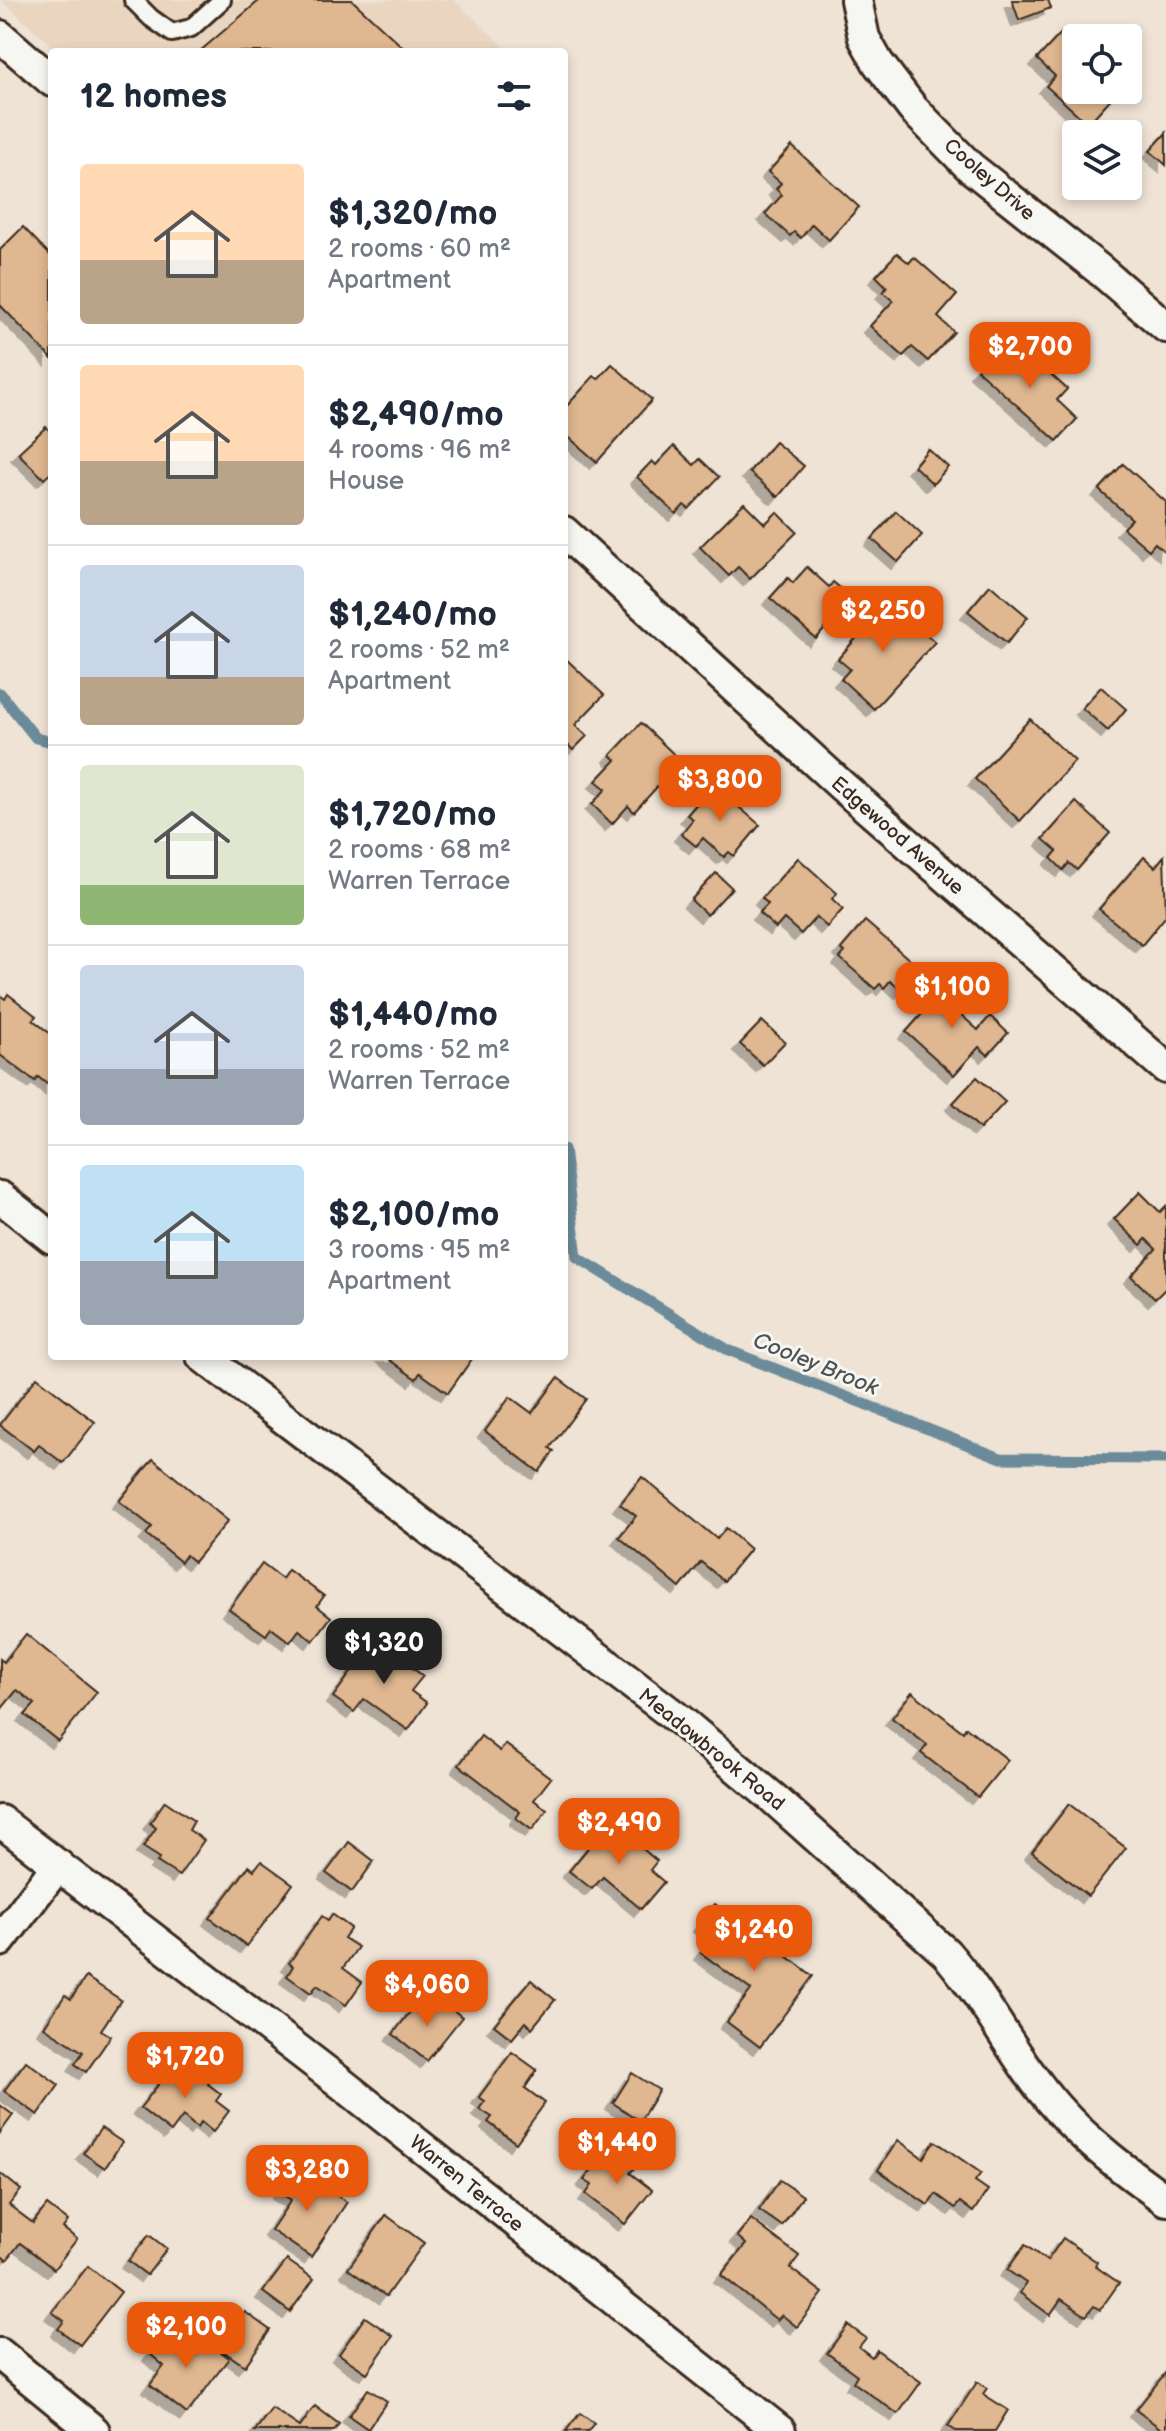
<!DOCTYPE html>
<html lang="en">
<head>
<meta charset="utf-8">
<style>
  :root { --surface:#fff; --page:#f2f2f3; --text:#1f2937; --muted:#747a83; --line:#e0e1e3; --accent:#ea580c }
  body { margin:0; font-family:"Balsamiq Sans",sans-serif; background:var(--page); color:var(--text); height:100vh; display:flex; flex-direction:column; font-size:30px; white-space:nowrap }
  * { box-sizing:border-box; margin:0 }
  p { font-size:26px; color:var(--muted) }
  .icon { flex:none; width:44px; height:44px; fill:none; stroke:currentColor; stroke-width:2; stroke-linecap:round; stroke-linejoin:round }
  .map { position:relative; flex:1; overflow:hidden }
  .details { position:absolute; left:48px; top:48px; width:520px; height:1312px; display:flex; flex-direction:column; background:var(--surface); border-radius:8px; box-shadow:0 4px 12px #0003 }
  .details>* { flex:none }
  .fabs { position:absolute; left:1062px; top:24px; display:grid; gap:16px }
  .fabs a { display:grid; place-items:center; width:80px; height:80px; border-radius:8px; background:var(--surface); box-shadow:0 4px 12px #0003; font-size:40px }
  .price { position:absolute; translate:-50% -68px; padding:0 18px; border-radius:16px; background:var(--accent); color:#fff; font-size:26px; line-height:52px; filter:drop-shadow(0 2px 4px #0008) }
  .price::after { content:''; position:absolute; left:50%; top:48px; width:24px; height:18px; margin-left:-12px; background:inherit; clip-path:polygon(0 0,100% 0,50% 100%) }
  .price.selected { background:#222; color:#fff }
  ul { padding:0; list-style:none }
  li { display:flex; align-items:center; gap:24px; height:200px; padding:0 32px }
  li+li { border-top:2px solid var(--line) }
  li span { display:grid; place-items:center; flex:none; width:224px; height:160px; border-radius:8px; color:#555 }
  li>.icon { margin-inline-start:auto }
  span .icon { width:96px; height:96px; fill:#fffc; stroke-width:1 }
  li b { font-size:34px }
  h2 { display:flex; justify-content:space-between; align-items:center; height:96px; padding:0 32px; font-size:34px }
  .map>svg:first-child { display:block }
  .built { fill:#ead6c0 }
  .lines { fill:none; stroke-linecap:round; stroke-linejoin:round }
  .stream { stroke:#6c8b9a; stroke-width:11 }
  .building { fill:#dfb790; stroke:#3b2a1e; stroke-width:2; filter:url(#shadow) }
  .service-casing { stroke:#3b2a1e; stroke-width:22 }
  .minor-casing { stroke:#3b2a1e; stroke-width:36 }
  .service { stroke:#f6f6f2; stroke-width:16 }
  .minor { stroke:#f6f6f2; stroke-width:30 }
  .labels { text-anchor:middle; stroke-width:6; stroke-linejoin:round; paint-order:stroke }
  .street-label { font-size:20px; fill:#3b2a1e; stroke:#f6f6f2 }
  .water-label { font-size:22px; font-style:italic; fill:#4f5252; stroke:#f6f6f2 }
</style>
</head>
<body>
<div class="map">
<svg width="1166" height="2431" viewBox="0 0 1166 2431">
  <defs>
    <filter id="shadow"><feDropShadow dx="-7" dy="7" stdDeviation="0" flood-color="#0004"/></filter>
  </defs>
  <rect width="100%" height="100%" fill="#efe3d5"/>
  <filter id="ink" filterUnits="userSpaceOnUse"><feTurbulence type="fractalNoise" baseFrequency=".0125" numOctaves="2"/><feDisplacementMap in="SourceGraphic" scale="16" xChannelSelector="R" yChannelSelector="G"/><feConvolveMatrix kernelMatrix="1 2 1 2 8 2 1 2 1" color-interpolation-filters="sRGB"/></filter>
  <g filter="url(#ink)">
    <!-- built -->
    <polygon class="built" points="1,0 454,0 510,52 59,52"/>
    <g class="lines">
      <!-- stream -->
      <g class="stream">
        <polyline points="0,693 36,738 52,742"/>
        <polyline points="564,1149 577,1257 728,1350 1001,1458 1166,1459"/>
      </g>
    </g>
    <!-- building -->
    <g class="building">
      <polygon points="260,0 352,0 408,52 199,52"/>
      <polygon points="1012,0 1048,0 1051,8 1019,20"/>
      <polygon points="1064,30 1076,41 1076,45 1069,53 1076,59 1076,90 1110,90 1115,94 1088,124 1046,86 1055,76 1037,59"/>
      <polygon points="1166,133 1166,165 1150,151"/>
      <polygon points="792,146 859,207 829,240 812,224 801,238 794,232 790,236 765,214 782,195 776,189 781,183 768,172"/>
      <polygon points="23,227 52,257 52,359 0,305 0,250"/>
      <polygon points="897,253 909,263 914,257 957,295 938,317 954,332 928,361 912,347 903,356 870,326 893,301 883,292 887,287 876,276"/>
      <polygon points="997,347 1015,362 1025,351 1067,389 1057,400 1077,419 1057,441 977,370"/>
      <polygon points="612,364 652,400 597,462 564,433 564,409 594,376 598,379"/>
      <polygon points="46,427 52,433 52,472 44,479 18,453"/>
      <polygon points="775,442 804,466 778,497 749,472"/>
      <polygon points="674,446 694,465 700,459 719,477 689,509 684,505 676,514 637,477 652,461 656,465"/>
      <polygon points="928,449 948,467 933,484 914,466"/>
      <polygon points="1123,464 1166,502 1166,553 1155,543 1149,550 1123,528 1132,519 1099,490"/>
      <polygon points="744,503 765,524 777,512 797,532 750,579 738,567 729,576 700,547"/>
      <polygon points="896,511 922,535 898,562 872,539"/>
      <polygon points="807,567 829,587 833,582 852,598 816,639 770,598 788,578 793,583"/>
      <polygon points="990,585 1028,617 1007,643 968,611"/>
      <polygon points="889,601 935,642 874,709 841,679 850,669 838,659 867,626 861,620 871,609 877,614"/>
      <polygon points="564,657 604,695 575,725 587,736 573,750 564,741"/>
      <polygon points="1101,687 1126,709 1108,731 1082,708"/>
      <polygon points="1030,719 1075,761 1020,821 975,779"/>
      <polygon points="641,723 681,761 634,812 628,806 612,824 592,804 606,789 596,781 616,760 611,755"/>
      <polygon points="713,785 760,825 734,856 729,852 724,857 703,838 696,846 681,834 693,819 687,815"/>
      <polygon points="1076,802 1110,833 1077,870 1069,863 1063,870 1051,858 1057,851 1043,839"/>
      <polygon points="1164,856 1166,916 1142,945 1099,909 1144,857 1155,867"/>
      <polygon points="798,858 837,893 832,899 843,909 827,927 816,917 801,934 784,919 776,928 759,913 768,904 762,898"/>
      <polygon points="716,873 732,888 707,915 691,900"/>
      <polygon points="865,921 910,960 906,964 917,975 902,991 890,981 884,988 880,984 875,989 840,958 845,952 841,949"/>
      <polygon points="944,978 961,993 950,1005 978,1030 990,1016 1008,1033 988,1055 979,1047 954,1075 906,1032 930,1005 924,999"/>
      <polygon points="8,994 36,1016 33,1020 52,1035 52,1088 38,1077 35,1081 0,1055 0,995 5,999"/>
      <polygon points="762,1021 785,1042 763,1065 740,1044"/>
      <polygon points="977,1077 1005,1102 980,1129 953,1103"/>
      <polygon points="1140,1192 1160,1212 1166,1206 1166,1288 1155,1299 1131,1276 1156,1249 1146,1239 1141,1245 1114,1219"/>
      <polygon points="384,1356 474,1356 448,1393 420,1373 416,1379"/>
      <polygon points="37,1377 95,1422 63,1463 39,1445 34,1451 0,1425"/>
      <polygon points="558,1378 586,1399 550,1448 554,1451 539,1472 485,1431 510,1397 532,1413"/>
      <polygon points="153,1459 228,1521 194,1562 186,1555 181,1562 146,1534 152,1527 119,1501"/>
      <polygon points="642,1477 717,1539 726,1528 750,1549 724,1581 701,1562 680,1588 619,1537 636,1516 620,1504"/>
      <polygon points="262,1564 282,1579 288,1570 324,1596 317,1606 331,1617 313,1641 299,1630 290,1642 271,1628 266,1635 229,1609"/>
      <polygon points="26,1634 97,1692 58,1741 25,1715 35,1704 17,1690 0,1711 0,1659 4,1662"/>
      <polygon points="375,1640 423,1676 411,1691 427,1703 408,1730 364,1699 354,1712 333,1697"/>
      <polygon points="912,1692 963,1732 966,1727 1008,1760 978,1797 921,1753 927,1745 892,1718"/>
      <polygon points="481,1736 500,1751 505,1744 551,1778 534,1800 547,1810 532,1830 516,1818 520,1812 459,1765"/>
      <polygon points="165,1801 194,1821 189,1830 204,1840 179,1876 157,1862 160,1858 143,1847 156,1828 150,1823"/>
      <polygon points="1069,1804 1126,1848 1088,1896 1032,1852"/>
      <polygon points="610,1821 657,1861 650,1870 664,1882 641,1909 603,1877 592,1889 569,1871"/>
      <polygon points="349,1842 374,1861 352,1892 326,1873"/>
      <polygon points="261,1861 293,1884 247,1946 210,1918 249,1866 254,1870"/>
      <polygon points="715,1904 749,1930 754,1924 781,1945 778,1949 813,1976 760,2047 727,2022 751,1990 701,1953 714,1936 700,1925"/>
      <polygon points="332,1914 351,1928 344,1938 358,1947 343,1968 362,1982 346,2005 317,1985 311,1993 287,1976 293,1966 289,1963 322,1916 328,1920"/>
      <polygon points="86,1977 121,2000 101,2030 111,2036 86,2072 75,2064 83,2052 44,2027 65,1995 71,1999"/>
      <polygon points="531,1980 555,2000 532,2028 526,2022 512,2039 494,2025"/>
      <polygon points="421,1998 437,2010 443,2002 462,2017 427,2061 393,2034"/>
      <polygon points="512,2052 537,2070 525,2088 545,2103 516,2143 488,2122 492,2117 479,2109 485,2101 479,2097"/>
      <polygon points="26,2061 59,2085 38,2115 4,2091"/>
      <polygon points="176,2062 191,2073 197,2065 213,2078 208,2084 221,2094 216,2101 229,2111 213,2132 201,2122 197,2128 183,2116 171,2132 140,2108"/>
      <polygon points="632,2073 659,2090 640,2121 613,2103"/>
      <polygon points="0,2105 13,2115 0,2133"/>
      <polygon points="101,2128 122,2142 105,2168 83,2153"/>
      <polygon points="898,2140 923,2158 935,2141 981,2173 975,2181 988,2190 973,2212 960,2202 955,2208 936,2194 928,2205 878,2170"/>
      <polygon points="623,2148 640,2161 630,2173 652,2190 625,2224 586,2194 592,2185 584,2180 603,2155 611,2162"/>
      <polygon points="295,2168 347,2202 311,2257 271,2230 291,2200 279,2192"/>
      <polygon points="0,2173 21,2190 9,2205 33,2223 47,2205 68,2221 63,2228 77,2239 54,2269 20,2243 7,2260 0,2255"/>
      <polygon points="780,2180 803,2196 782,2226 759,2210"/>
      <polygon points="386,2215 424,2243 386,2296 348,2269"/>
      <polygon points="751,2219 799,2256 790,2268 823,2293 797,2327 782,2315 777,2320 721,2275 746,2244 737,2236"/>
      <polygon points="149,2235 167,2249 147,2275 128,2261"/>
      <polygon points="1063,2238 1097,2262 1095,2266 1119,2283 1100,2310 1094,2306 1086,2316 1061,2299 1050,2315 1020,2293 1026,2283 1007,2270 1025,2245 1047,2261"/>
      <polygon points="287,2260 314,2279 290,2312 263,2292"/>
      <polygon points="88,2266 121,2292 80,2345 58,2329 64,2321 52,2312"/>
      <polygon points="245,2312 270,2330 245,2366 220,2349"/>
      <polygon points="365,2317 393,2336 367,2373 339,2354"/>
      <polygon points="848,2325 866,2338 859,2347 872,2357 877,2350 921,2382 898,2414 853,2382 857,2375 827,2353"/>
      <polygon points="167,2331 193,2351 203,2338 229,2358 187,2414 150,2385 164,2366 150,2354"/>
      <polygon points="1166,2372 1166,2431 1164,2431 1136,2410"/>
      <polygon points="977,2382 987,2388 983,2394 1008,2410 995,2431 956,2431 948,2426"/>
      <polygon points="368,2389 387,2401 368,2429 349,2416"/>
      <polygon points="315,2406 339,2424 334,2431 255,2431 272,2408 300,2427"/>
      <polygon points="580,2413 594,2423 588,2431 566,2431"/>
    </g>
    <g class="lines">
      <!-- service casing -->
      <g class="service-casing">
        <polyline id="service" points="133,0 151,18 172,33 191,28 222,0"/>
      </g>
      <!-- minor casing -->
      <g class="minor-casing">
        <g id="minor">
          <polyline points="856,0 864,38 878,63 913,109 970,167 1100,270 1166,327"/>
          <polyline points="0,36 52,81"/>
          <polyline points="564,532 842,786 1166,1068"/>
          <polyline points="0,1197 52,1238"/>
          <path d="M202,1356L681,1721L773,1798L946,1953C988,2001 1015,2061 1057,2108C1088,2143 1128,2173 1166,2200"/>
          <polyline points="0,1821 337,2080 780,2431"/>
          <polyline points="0,1941 58,1865"/>
          <polyline points="0,2354 94,2431"/>
        </g>
      </g>
      <!-- service -->
      <use href="#service" class="service"/>
      <!-- minor -->
      <use href="#minor" class="minor"/>
    </g>
  </g>
  <g class="labels">
    <!-- street labels -->
    <g class="street-label">
      <text transform="translate(990 179) rotate(41)" y="7">Cooley Drive</text>
      <text transform="translate(898 835) rotate(41)" y="7">Edgewood Avenue</text>
      <text transform="translate(712 1749) rotate(39)" y="7">Meadowbrook Road</text>
      <text transform="translate(467 2183) rotate(39)" y="7">Warren Terrace</text>
    </g>
    <!-- water labels -->
    <g class="water-label">
      <text transform="translate(816 1363) rotate(22)" y="8">Cooley Brook</text>
    </g>
  </g>
</svg>
<div class="fabs">
<a><svg class="icon" aria-label="locate" viewBox="0 0 24 24"><circle cx="12" cy="12" r="6"/><path d="M12 2v4M12 18v4M2 12h4M18 12h4"/></svg></a>
<a><svg class="icon" aria-label="layers" viewBox="0 0 24 24"><path d="M12 4l9 5-9 5-9-5zM3 14l9 5 9-5"/></svg></a>
</div>
<b class="price" style="left:1030px;top:390px">$2,700</b>
<b class="price" style="left:883px;top:654px">$2,250</b>
<b class="price" style="left:720px;top:823px">$3,800</b>
<b class="price" style="left:952px;top:1030px">$1,100</b>
<b class="price selected" style="left:384px;top:1686px">$1,320</b>
<b class="price" style="left:619px;top:1866px">$2,490</b>
<b class="price" style="left:754px;top:1973px">$1,240</b>
<b class="price" style="left:427px;top:2028px">$4,060</b>
<b class="price" style="left:185px;top:2100px">$1,720</b>
<b class="price" style="left:617px;top:2186px">$1,440</b>
<b class="price" style="left:307px;top:2213px">$3,280</b>
<b class="price" style="left:186px;top:2370px">$2,100</b>
<section class="details">
<h2>12 homes<svg class="icon" aria-label="filters" viewBox="0 0 24 24"><path d="M4 7h16M4 17h16"/><circle cx="9" cy="7" r="2"/><circle cx="15" cy="17" r="2"/></svg></h2>
<ul>
<li><span style="background:linear-gradient(#ffd9b3 60%,#b9a48a 0)"><svg class="icon" aria-label="home" viewBox="0 0 24 24"><path d="M3 11l9-7 9 7M6 9v11h12V9"/></svg></span><div><b>$1,320/mo</b><p>2 rooms · 60 m²</p><p>Apartment</p></div></li>
<li><span style="background:linear-gradient(#ffd9b3 60%,#b9a48a 0)"><svg class="icon" aria-label="home" viewBox="0 0 24 24"><path d="M3 11l9-7 9 7M6 9v11h12V9"/></svg></span><div><b>$2,490/mo</b><p>4 rooms · 96 m²</p><p>House</p></div></li>
<li><span style="background:linear-gradient(#c9d6e8 70%,#b9a48a 0)"><svg class="icon" aria-label="home" viewBox="0 0 24 24"><path d="M3 11l9-7 9 7M6 9v11h12V9"/></svg></span><div><b>$1,240/mo</b><p>2 rooms · 52 m²</p><p>Apartment</p></div></li>
<li><span style="background:linear-gradient(#dfe7d0 75%,#8fb573 0)"><svg class="icon" aria-label="home" viewBox="0 0 24 24"><path d="M3 11l9-7 9 7M6 9v11h12V9"/></svg></span><div><b>$1,720/mo</b><p>2 rooms · 68 m²</p><p>Warren Terrace</p></div></li>
<li><span style="background:linear-gradient(#c9d6e8 65%,#9aa5b1 0)"><svg class="icon" aria-label="home" viewBox="0 0 24 24"><path d="M3 11l9-7 9 7M6 9v11h12V9"/></svg></span><div><b>$1,440/mo</b><p>2 rooms · 52 m²</p><p>Warren Terrace</p></div></li>
<li><span style="background:linear-gradient(#bfe0f5 60%,#9aa5b1 0)"><svg class="icon" aria-label="home" viewBox="0 0 24 24"><path d="M3 11l9-7 9 7M6 9v11h12V9"/></svg></span><div><b>$2,100/mo</b><p>3 rooms · 95 m²</p><p>Apartment</p></div></li>
</ul>
</section>
</div>
</body>
</html>
